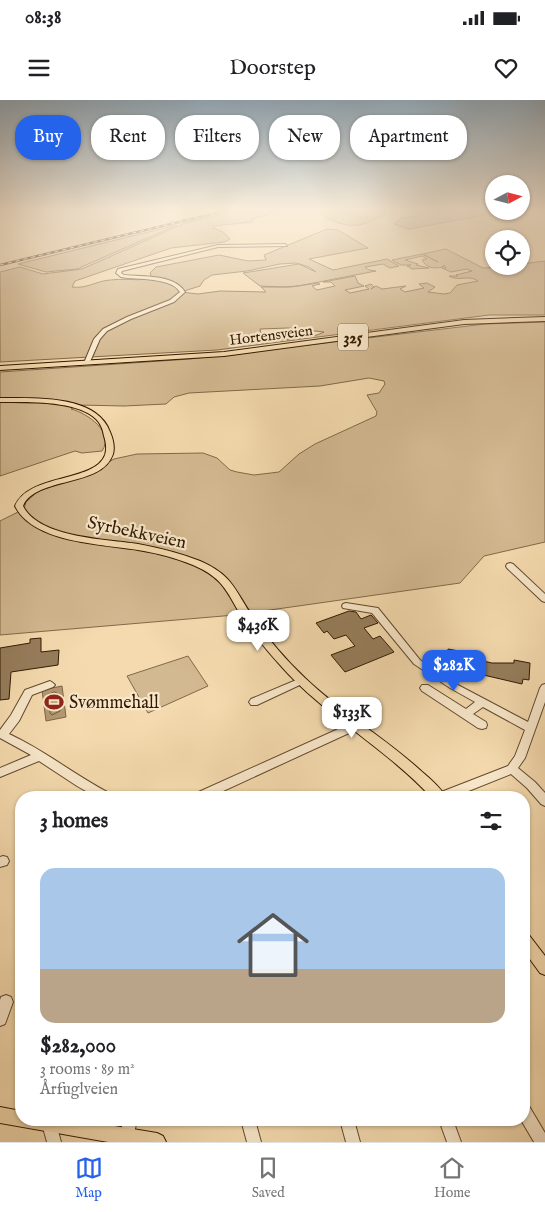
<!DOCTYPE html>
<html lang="en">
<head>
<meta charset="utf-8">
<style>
  :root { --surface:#fff; --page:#f6f6f6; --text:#202124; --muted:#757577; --line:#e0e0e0; --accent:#2563eb }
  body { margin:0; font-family:"IM FELL English",serif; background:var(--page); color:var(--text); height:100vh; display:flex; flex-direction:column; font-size:19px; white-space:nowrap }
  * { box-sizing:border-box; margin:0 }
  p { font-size:16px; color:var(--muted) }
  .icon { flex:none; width:28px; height:28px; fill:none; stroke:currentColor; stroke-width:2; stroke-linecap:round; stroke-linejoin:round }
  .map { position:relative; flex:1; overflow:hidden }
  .side { position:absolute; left:15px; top:691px; width:515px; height:335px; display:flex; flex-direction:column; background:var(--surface); border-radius:20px; box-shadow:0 1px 4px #0004 }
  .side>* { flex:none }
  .hud { position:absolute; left:15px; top:15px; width:515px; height:45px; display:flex; gap:10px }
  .needle { width:32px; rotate:83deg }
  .fabs { position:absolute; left:485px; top:75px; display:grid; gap:10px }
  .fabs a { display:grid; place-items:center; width:45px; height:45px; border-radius:50%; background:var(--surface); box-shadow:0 1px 4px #0004; font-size:25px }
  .price { position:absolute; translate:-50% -42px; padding:0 11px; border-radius:10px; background:#fff; color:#222; font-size:16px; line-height:32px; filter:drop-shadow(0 1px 2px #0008) }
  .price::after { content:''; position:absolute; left:50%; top:30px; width:15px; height:11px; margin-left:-8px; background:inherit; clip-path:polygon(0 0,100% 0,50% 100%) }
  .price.selected { background:var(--accent); color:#fff }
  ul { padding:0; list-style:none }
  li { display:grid; align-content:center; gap:10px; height:265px; padding:0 25px }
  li+li { border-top:1px solid var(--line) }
  li span { display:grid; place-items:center; height:155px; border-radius:15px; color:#555 }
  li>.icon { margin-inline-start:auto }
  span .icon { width:90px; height:90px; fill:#fffc; stroke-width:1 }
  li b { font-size:21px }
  h2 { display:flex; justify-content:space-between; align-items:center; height:60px; padding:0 25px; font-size:21px }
  .chip { padding:0 18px; border-radius:20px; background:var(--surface); box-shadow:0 1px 4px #0004; font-size:18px; line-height:45px }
  .chip.selected { background:var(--accent); color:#fff }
  .status { display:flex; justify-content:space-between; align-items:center; height:35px; padding:0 25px; background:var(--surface); direction:ltr }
  .status svg { height:14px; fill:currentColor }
  header { display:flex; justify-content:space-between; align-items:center; height:65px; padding:0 25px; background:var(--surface); font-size:22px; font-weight:600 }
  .tabs { display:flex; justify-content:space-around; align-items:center; height:70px; border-top:1px solid var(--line); background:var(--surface); font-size:14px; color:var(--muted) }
  .tabs a { display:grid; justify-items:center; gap:2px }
  .tabs .selected { color:var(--accent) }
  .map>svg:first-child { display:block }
  .green { fill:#d3b991; stroke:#826949; fill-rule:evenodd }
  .water { fill:#b29873; stroke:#7e6545 }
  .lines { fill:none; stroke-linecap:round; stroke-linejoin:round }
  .shore { stroke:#72583a; stroke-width:1 }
  .stream { stroke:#7e6545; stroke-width:1 }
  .building { fill:#967d5b; stroke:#311901 }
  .minor-casing { stroke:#62492c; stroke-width:2 }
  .major-casing { stroke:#311901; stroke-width:2 }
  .minor { fill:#f8e7ca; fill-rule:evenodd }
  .major { fill:#f4daae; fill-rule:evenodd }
  .rail-casing { stroke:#311901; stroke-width:2.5 }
  .rail { stroke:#f8e7ca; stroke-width:1; stroke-dasharray:4; stroke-linecap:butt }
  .labels { text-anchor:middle; stroke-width:4.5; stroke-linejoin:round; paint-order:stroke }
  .far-street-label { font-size:15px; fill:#311901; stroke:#f8e7ca }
  .shield { fill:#f8e7ca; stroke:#6d573d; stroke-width:1 }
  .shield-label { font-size:16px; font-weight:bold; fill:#311901 }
  .street-label { font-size:18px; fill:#311901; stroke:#f8e7ca }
  .poi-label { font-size:18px; fill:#311901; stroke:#f8e7ca; text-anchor:start }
</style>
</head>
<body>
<div class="status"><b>08:38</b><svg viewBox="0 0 49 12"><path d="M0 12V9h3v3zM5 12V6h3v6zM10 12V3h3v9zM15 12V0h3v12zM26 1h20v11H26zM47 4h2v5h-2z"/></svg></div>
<header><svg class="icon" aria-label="menu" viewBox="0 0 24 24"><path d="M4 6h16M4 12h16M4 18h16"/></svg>Doorstep<svg class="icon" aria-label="heart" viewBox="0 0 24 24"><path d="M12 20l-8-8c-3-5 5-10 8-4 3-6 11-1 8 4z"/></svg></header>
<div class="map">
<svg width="545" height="1042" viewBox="0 0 545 1042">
  <rect width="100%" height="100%" fill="#f4daae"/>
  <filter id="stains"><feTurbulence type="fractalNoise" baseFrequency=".004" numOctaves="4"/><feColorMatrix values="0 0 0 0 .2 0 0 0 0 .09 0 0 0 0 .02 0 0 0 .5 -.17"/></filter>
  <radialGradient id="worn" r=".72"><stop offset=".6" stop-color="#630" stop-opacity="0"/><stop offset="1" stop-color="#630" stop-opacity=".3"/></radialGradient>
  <!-- green -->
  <g class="green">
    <path d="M244,109H288L252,119V122L214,126L213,128L223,132L230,139L224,142L171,148L75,181L72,187C87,189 96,181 110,180C123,178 136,181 149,179L152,178L150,173L156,167L219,155L248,161L266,160L264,155L327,129L338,130L368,148L309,159L333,170L387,159L399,166L390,168L383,164L365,167L369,170L376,171L298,186L283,187L260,186L243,173L299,164L316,172L309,167L296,163L280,164L247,171L212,175L204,180L200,186L181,192L198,194L220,191L266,192L261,187H291L318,183L320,184L312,186L317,190L335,186L331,182H323L355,176L358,183L364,186L345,190L350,193L369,189L365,186L371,184L374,187L371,189L376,186L382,189L406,186L400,189L405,192L424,188L419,184L427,183L435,187L428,192L444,194L450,193L457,185L478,181C468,174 459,182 449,176H458L456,175L472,171L467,169L451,172L442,168H446L444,165L443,167C433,169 427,168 422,160L427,159L422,156L405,160L418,164L416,165L429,168L412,169L407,166L411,165H401L392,160L422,154L438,162L423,154L446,149L483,168L521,166V164L545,161V215H489L217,250L0,262V172L20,167L43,174L82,169L185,123ZM288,228L324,232C309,240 279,241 262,238L260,229Z"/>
    <path d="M313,109H394L386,111L385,115C378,117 372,121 366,123C347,130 328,120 313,109Z"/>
    <polygon points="409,109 476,109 491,114 409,129 394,124 402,118 419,116"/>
    <polygon points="177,125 77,169 46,172 18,164"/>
    <path d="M545,222V442L484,456L460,483L235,515L0,535V421L24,409L26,402L38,391L85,375L114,359L137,354L203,353L217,358L230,370L237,372L254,375L279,372L299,354L315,344L376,316L377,312L367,295L379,293L385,284L384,281L369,278L320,286L189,293L174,297L166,304L124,306L78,305L71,309C87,313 115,332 102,351L82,353L75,351L0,376V272L190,259L485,224Z"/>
    <polygon points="188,556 208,586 148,613 127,576"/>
  </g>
  <!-- water -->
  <polygon class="water" points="62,586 66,617 46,621 42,590"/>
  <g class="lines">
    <!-- shore -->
    <polygon class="shore" points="55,592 58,594 60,611 52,615 50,613 48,595"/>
    <!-- stream -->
    <polyline class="stream" points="521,109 523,110"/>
  </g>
  <!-- building -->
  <g class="building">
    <polygon points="349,511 356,512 361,519 371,515 378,523 364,528 373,539 380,536 394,552 345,572 331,555 355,546 346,535 334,539 327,531 324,533 316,523"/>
    <polygon points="41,538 41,552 59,550 58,565 11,572 9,599 0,600 0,548 30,543 30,539"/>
    <polygon points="448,549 470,553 469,558 492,563 514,563 514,560 530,563 529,580 523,579 522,584 462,570 461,572 450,570 451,564 446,563"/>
  </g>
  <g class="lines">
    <!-- minor casing -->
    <g class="minor-casing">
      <g id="minor">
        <path d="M285,144L287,146L218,147L122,171L121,173L124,175C143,177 174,174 185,192L174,202L131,219L107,231L100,239L89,264L84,263L94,239L103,229L127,217L170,200L180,192C171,177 137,180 121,177L116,173L118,169L218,145Z"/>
        <polygon points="510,463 513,464 545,494 545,502 542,501 507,468 506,466 507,464"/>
        <polygon points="346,503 378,508 420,560 456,584 528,622 540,588 542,585 545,584 545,602 525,658 518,668 535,682 545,693 545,706 541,704 527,688 511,674 451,698 435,698 436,694 508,666 515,656 525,630 483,607 473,614 486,622 487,625 486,628 482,629 478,628 422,591 420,588 422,585 428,585 466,609 475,602 450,588 414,564 372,513 343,508 342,506 343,504"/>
        <polygon points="301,578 304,579 306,581 304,583 257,605 251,605 249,602 251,599"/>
        <path d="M50,581L53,583L55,585L53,587L32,595L19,621L9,634C46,651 77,677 113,695L114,698H98L77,686L39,661L0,677V668L31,655L0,638V630L11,615L25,590Z"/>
        <polygon points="356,621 360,622 361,625 360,628 208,698 191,698 192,695"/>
        <polygon points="3,756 7,757 9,761 7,765 0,767 0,757"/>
        <polygon points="6,895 11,897 13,902 5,924 0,926 0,900 1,897"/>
        <polygon points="524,1004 529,1006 545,1033 545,1042 534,1042 521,1020 524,1020"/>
        <polygon points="43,1020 55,1020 61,1042 47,1042 42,1024"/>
        <polygon points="123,1020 137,1020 132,1042 122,1042 120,1037"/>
        <polygon points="241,1020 255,1020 261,1042 247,1042"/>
        <polygon points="340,1020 354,1020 360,1042 346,1042"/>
        <polygon points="439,1020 453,1020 461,1042 447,1042"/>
      </g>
    </g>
    <!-- major casing -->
    <g class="major-casing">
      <g id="major">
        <polygon points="545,217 545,221 464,224 224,256 0,270 0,266 224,252 464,220"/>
        <path d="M0,298C32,298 97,294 110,332C113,339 115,347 113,354C102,388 36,376 23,406C39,438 106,439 138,444C159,448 180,453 200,461C234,476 234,490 253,517C268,539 286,560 305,578C340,612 384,637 420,670C429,678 441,687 446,698H432C386,648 325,616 281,566C268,552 256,537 245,522C227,494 226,479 193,465C176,458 157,453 138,450C102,444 33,443 15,406C29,373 94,383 105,355C107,349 106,342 104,336C103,330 101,324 96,319C77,300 26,302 0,302Z"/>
        <polygon points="524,833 529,835 545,856 545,875 540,873 524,851"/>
        <polygon points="0,1007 21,1011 21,1020 78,1020 157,1033 163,1036 166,1042 108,1042 0,1023"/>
      </g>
    </g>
    <!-- minor -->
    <use href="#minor" class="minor"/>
    <!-- major -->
    <use href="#major" class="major"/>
    <!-- rail casing -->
    <g class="rail-casing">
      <polyline id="rail" points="0,165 233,109"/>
    </g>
    <!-- rail -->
    <use href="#rail" class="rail"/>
  </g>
  <!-- sky -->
  <linearGradient id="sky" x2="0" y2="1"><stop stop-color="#92a9b9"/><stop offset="0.43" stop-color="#faeedb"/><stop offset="1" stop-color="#faeedb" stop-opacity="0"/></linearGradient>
  <rect width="545" height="255" fill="url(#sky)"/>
  <!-- icons -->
  <defs>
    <g id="stadium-bare" transform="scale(1.5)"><path d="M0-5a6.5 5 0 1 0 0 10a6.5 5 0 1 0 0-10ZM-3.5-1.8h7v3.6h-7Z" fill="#8f2418" stroke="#f8e7ca" stroke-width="2.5" paint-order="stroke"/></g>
  </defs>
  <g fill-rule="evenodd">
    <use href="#stadium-bare" x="54" y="602"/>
  </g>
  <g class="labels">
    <!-- far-street labels -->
    <g class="far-street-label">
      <text transform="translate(271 235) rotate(-7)" y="5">Hortensveien</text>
    </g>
    <!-- shield labels -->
    <rect class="shield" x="338" y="223.5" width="30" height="27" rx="4"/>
    <g class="shield-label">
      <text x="353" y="243">325</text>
    </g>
    <!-- street labels -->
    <g class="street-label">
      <text transform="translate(137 432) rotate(12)" y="6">Syrbekkveien</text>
    </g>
    <!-- poi labels -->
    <g class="poi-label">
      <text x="69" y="608">Svømmehall</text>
    </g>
  </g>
  <rect width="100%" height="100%" filter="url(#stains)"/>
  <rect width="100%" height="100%" fill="url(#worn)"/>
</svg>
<div class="fabs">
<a><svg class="needle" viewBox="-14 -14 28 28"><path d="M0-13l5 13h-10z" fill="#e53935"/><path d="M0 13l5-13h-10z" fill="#757577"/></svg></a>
<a><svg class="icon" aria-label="locate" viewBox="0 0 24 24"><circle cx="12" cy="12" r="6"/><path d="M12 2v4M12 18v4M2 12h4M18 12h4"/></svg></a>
</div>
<b class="price" style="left:258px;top:552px">$436K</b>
<b class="price selected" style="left:454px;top:592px">$282K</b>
<b class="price" style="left:352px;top:639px">$133K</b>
<div class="hud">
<a class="chip selected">Buy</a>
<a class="chip">Rent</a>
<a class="chip">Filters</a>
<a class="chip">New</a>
<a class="chip">Apartment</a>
</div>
<section class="side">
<h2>3 homes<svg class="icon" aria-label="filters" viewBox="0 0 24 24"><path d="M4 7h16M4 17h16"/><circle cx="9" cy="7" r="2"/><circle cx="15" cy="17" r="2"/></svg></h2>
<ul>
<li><span style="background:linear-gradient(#a9c7e8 65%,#b9a48a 0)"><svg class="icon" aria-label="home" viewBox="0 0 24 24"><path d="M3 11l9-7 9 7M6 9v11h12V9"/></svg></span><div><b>$282,000</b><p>3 rooms · 89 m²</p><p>Årfuglveien</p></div></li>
</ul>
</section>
</div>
<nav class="tabs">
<a class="selected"><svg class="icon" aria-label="map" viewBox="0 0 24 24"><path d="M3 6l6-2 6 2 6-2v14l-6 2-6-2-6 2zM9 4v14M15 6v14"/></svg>Map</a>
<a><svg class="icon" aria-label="saved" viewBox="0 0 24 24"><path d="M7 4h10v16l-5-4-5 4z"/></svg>Saved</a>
<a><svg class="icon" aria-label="home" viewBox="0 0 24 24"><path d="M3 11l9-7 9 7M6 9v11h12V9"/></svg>Home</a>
</nav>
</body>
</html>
